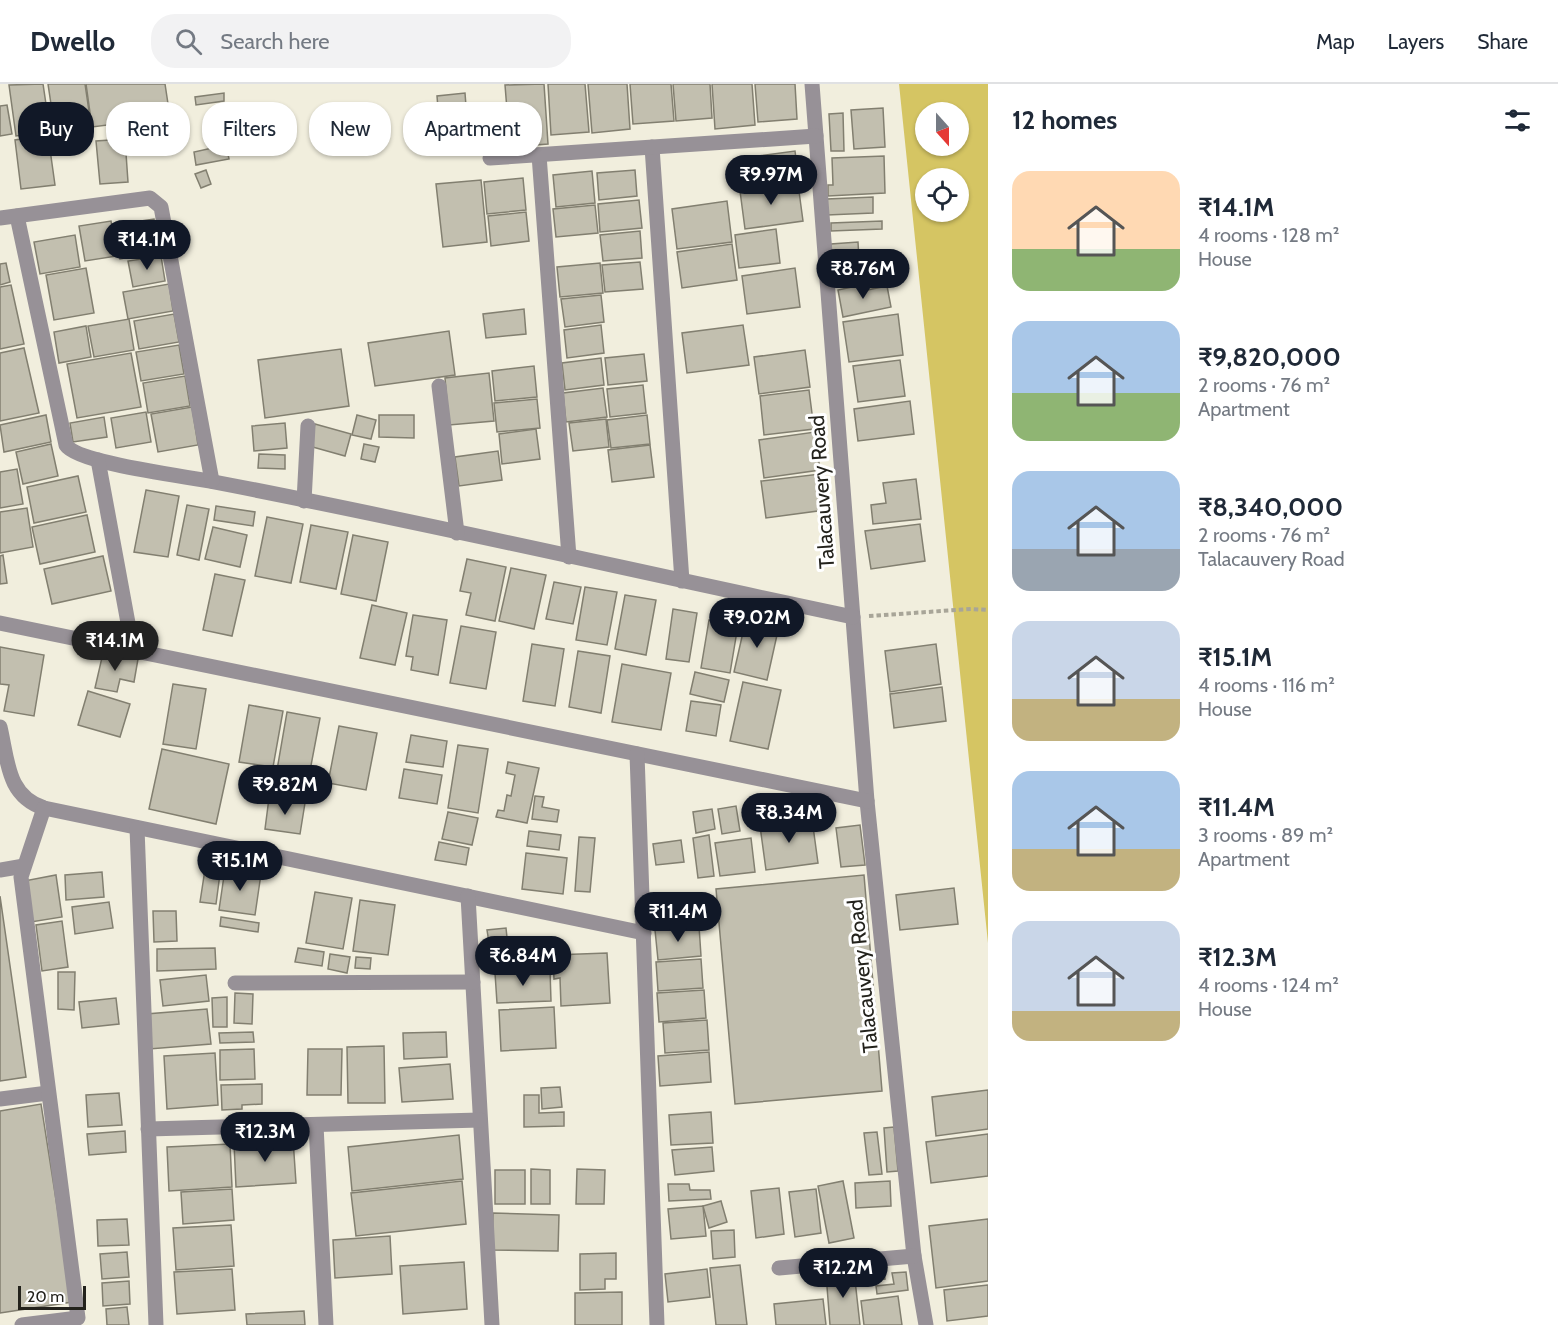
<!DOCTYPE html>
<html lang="en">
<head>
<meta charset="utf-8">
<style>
  :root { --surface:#fff; --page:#f2f2f3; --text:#1f2937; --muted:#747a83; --line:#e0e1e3; --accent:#111827 }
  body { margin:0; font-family:Cabin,sans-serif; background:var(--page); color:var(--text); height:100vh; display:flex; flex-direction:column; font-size:22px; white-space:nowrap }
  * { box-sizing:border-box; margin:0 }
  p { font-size:20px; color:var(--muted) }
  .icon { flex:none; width:33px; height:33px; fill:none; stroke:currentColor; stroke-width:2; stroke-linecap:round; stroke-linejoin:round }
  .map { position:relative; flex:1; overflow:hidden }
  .panel { display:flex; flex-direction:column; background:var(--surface); width:570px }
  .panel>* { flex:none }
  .guide { position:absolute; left:18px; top:18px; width:570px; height:54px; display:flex; gap:12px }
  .needle { width:39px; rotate:159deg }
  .controls { position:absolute; left:915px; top:18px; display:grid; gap:12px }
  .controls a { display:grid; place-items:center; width:54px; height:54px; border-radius:50%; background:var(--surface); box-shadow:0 2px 4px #0004; font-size:30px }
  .scale { position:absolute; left:18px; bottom:15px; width:68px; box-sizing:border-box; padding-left:6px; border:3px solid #23221c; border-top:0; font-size:16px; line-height:21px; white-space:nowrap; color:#23221c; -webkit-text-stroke:4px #fff; paint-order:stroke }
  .price { position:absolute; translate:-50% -51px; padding:0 14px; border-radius:21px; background:var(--accent); color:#fff; font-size:20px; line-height:39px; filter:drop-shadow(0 2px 3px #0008) }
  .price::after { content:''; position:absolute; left:50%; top:36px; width:18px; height:14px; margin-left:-9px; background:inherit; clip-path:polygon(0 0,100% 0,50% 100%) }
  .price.current { background:#222; color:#fff }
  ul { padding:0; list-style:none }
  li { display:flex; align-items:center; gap:18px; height:150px; padding:0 24px }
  li span { display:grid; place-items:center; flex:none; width:168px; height:120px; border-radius:18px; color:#555 }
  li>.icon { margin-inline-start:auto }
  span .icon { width:72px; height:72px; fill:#fffc; stroke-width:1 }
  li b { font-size:26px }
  h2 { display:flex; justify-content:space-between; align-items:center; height:72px; padding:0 24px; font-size:26px }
  .tag { padding:0 21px; border-radius:24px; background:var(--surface); box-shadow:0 2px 4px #0004; font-size:21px; line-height:54px }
  .tag.current { background:var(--accent); color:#fff }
  header { display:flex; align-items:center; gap:36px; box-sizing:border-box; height:84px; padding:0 30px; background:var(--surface); border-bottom:2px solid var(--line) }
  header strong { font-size:28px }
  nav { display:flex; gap:33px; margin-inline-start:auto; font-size:21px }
  .search { width:420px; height:54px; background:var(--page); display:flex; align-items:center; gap:15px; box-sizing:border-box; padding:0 21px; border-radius:24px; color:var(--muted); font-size:22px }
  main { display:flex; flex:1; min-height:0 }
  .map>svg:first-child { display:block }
  .green { fill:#d5c563; fill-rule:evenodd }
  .building { fill:#c2bfaf; stroke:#827f70; stroke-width:1.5 }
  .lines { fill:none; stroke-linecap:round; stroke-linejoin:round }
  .path { stroke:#a8a598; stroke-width:4; stroke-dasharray:4.5 3; stroke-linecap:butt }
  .minor { stroke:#979197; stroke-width:15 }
  .labels { text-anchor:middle; stroke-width:6; stroke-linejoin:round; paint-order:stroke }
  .street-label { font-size:21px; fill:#23221c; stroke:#fff }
</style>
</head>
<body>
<header>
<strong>Dwello</strong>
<div class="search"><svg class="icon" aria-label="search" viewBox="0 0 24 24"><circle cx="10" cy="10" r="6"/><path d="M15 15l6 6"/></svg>Search here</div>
<nav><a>Map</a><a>Layers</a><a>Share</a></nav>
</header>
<main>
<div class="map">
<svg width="988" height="1241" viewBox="0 0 988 1241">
  <rect width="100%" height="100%" fill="#f1eedd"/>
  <!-- green -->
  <path class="green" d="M899,0H988V859ZM926,28H958V62H926ZM926,94H958V128H926Z"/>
  <!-- building -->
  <g class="building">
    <polygon points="43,0 50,47 16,52 9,1"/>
    <polygon points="48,0 85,0 91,41 55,47"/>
    <polygon points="86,0 165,0 170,33 92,43"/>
    <polygon points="544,0 548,60 510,63 505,1"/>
    <polygon points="548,0 585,0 589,48 551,51"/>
    <polygon points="588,0 627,0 630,45 592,49"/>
    <polygon points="630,0 671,0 674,37 633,40"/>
    <polygon points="673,0 710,0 712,34 676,37"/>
    <polygon points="712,0 752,0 755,41 715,45"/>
    <polygon points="755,0 795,0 797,35 758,38"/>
    <polygon points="224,9 224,17 196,21 195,13"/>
    <polygon points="465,9 468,48 440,50 437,12"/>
    <polygon points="7,21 12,50 0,52 0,22"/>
    <polygon points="883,24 885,63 854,65 851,26"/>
    <polygon points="843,29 844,67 831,67 829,30"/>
    <polygon points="48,51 55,101 21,105 15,56"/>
    <polygon points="125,55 128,98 100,100 96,57"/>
    <polygon points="226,61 229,75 196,81 194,68"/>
    <polygon points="795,67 799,98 739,106 735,75"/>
    <polygon points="884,72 885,109 828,112 828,101 833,101 832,74"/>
    <polygon points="206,86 211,100 201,104 195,90"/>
    <polygon points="635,86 637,112 599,116 597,89"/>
    <polygon points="592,87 595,119 556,123 553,91"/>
    <polygon points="523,94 526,126 487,130 484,98"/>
    <polygon points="481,96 487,158 443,163 436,100"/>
    <polygon points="798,100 803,137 745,145 740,107"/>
    <polygon points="873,113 873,129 827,131 827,115"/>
    <polygon points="639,116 642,144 600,148 598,120"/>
    <polygon points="727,117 732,158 677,165 672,125"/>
    <polygon points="595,121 598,149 556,153 553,125"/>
    <polygon points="526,128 529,157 491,162 488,132"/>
    <polygon points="154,135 159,168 120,175 114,141"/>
    <polygon points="111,137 117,172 85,177 79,142"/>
    <polygon points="882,137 882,145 831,147 831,139"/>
    <polygon points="776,145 780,179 739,184 735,151"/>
    <polygon points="640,147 642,174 603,177 600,151"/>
    <polygon points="75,151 80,183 40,190 34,158"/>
    <polygon points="858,158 860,193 833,195 831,160"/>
    <polygon points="732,160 737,196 682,204 677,168"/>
    <polygon points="882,168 886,188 869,192 865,172"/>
    <polygon points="161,172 165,197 133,203 128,177"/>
    <polygon points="640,178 643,205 605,208 602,181"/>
    <polygon points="6,179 10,198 0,201 0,180"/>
    <polygon points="600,179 603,209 560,213 557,183"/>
    <polygon points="86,184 94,229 54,236 46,191"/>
    <polygon points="795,184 800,223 747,230 742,192"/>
    <polygon points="169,200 173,227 128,235 123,208"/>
    <polygon points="11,201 24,260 0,265 0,203"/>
    <polygon points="861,201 862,207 887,202 891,223 843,233 838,206"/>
    <polygon points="601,211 604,238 565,243 561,215"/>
    <polygon points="524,225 526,250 486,254 483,230"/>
    <polygon points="174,230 179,258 139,265 134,237"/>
    <polygon points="898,230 903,271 849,278 843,238"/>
    <polygon points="129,235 134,266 94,273 88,242"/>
    <polygon points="601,241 604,269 567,274 564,246"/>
    <polygon points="743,241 749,281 687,289 682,249"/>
    <polygon points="86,242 91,273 59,279 54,248"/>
    <polygon points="449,247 455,291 375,302 368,259"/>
    <polygon points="179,261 184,290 141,297 136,268"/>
    <polygon points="24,264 39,329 0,337 0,269"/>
    <polygon points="341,265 349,322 265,334 258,276"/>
    <polygon points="805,266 810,303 759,310 754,273"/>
    <polygon points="131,269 141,323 77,334 67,280"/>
    <polygon points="644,270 647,297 608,301 605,274"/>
    <polygon points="601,274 604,301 565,306 562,279"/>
    <polygon points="900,276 905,312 858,318 853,282"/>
    <polygon points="534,282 537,313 495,317 492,287"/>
    <polygon points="489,289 494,337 449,341 445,294"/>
    <polygon points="185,292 190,322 148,329 143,299"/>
    <polygon points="643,301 646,329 610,333 607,305"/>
    <polygon points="603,304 607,333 566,338 563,309"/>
    <polygon points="809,306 814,345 764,351 760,312"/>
    <polygon points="537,315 540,344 497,348 494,319"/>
    <polygon points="910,317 914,350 858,357 854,325"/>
    <polygon points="192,323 198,361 158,368 151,330"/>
    <polygon points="146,328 151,358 116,364 111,334"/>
    <polygon points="46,331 51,358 4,368 0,341"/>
    <polygon points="357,331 376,336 371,355 352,351"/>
    <polygon points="379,331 414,331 414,354 379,353"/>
    <polygon points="647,331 650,360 611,364 607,336"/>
    <polygon points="104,333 107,353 73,358 70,339"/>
    <polygon points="606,335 609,363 573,367 569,339"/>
    <polygon points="285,339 287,364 254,367 252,342"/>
    <polygon points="315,340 351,350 345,372 309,362"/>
    <polygon points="536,345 540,375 502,380 499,350"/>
    <polygon points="815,348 820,386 764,394 759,356"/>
    <polygon points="51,360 58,392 23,400 16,368"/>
    <polygon points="364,360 379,363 375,378 361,375"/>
    <polygon points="650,361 654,393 612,398 608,366"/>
    <polygon points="498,367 502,396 459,402 455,373"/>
    <polygon points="259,370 285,371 285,385 258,384"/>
    <polygon points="17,385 23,420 0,424 0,388"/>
    <polygon points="820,390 825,426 766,434 761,397"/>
    <polygon points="78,392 86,428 34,439 27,403"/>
    <polygon points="916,395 921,435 873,440 871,421 886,419 883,399"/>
    <polygon points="146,406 179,412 168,473 134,468"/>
    <polygon points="187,421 209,425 199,476 177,471"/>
    <polygon points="216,422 255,428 253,442 214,436"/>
    <polygon points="27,424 33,463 0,469 0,428"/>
    <polygon points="87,431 95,468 40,480 32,443"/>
    <polygon points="267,433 303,440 291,499 255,492"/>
    <polygon points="920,440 925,477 871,485 865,447"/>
    <polygon points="311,441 348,448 336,505 300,498"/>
    <polygon points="213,443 247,451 240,483 205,475"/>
    <polygon points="353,451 388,458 376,517 341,510"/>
    <polygon points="3,471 7,499 0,500 0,472"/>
    <polygon points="103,472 111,507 52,520 44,485"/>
    <polygon points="467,475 506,483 495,537 466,531 471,509 460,507"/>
    <polygon points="511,484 546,491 534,545 499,537"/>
    <polygon points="215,490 245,496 232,552 203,546"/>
    <polygon points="554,498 581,503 573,540 546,535"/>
    <polygon points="585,503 617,508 607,561 576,556"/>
    <polygon points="625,511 656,516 646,571 615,565"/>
    <polygon points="372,521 407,529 395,581 360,574"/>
    <polygon points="673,525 697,529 689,578 666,575"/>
    <polygon points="413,531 447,536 438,591 411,586 413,573 406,572"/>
    <polygon points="746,535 779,542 767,596 734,588"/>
    <polygon points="709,536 738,541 730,589 701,584"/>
    <polygon points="461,542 496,548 486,605 450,599"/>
    <polygon points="532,560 564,565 555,622 523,617"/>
    <polygon points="936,560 941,600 890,608 885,567"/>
    <polygon points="0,563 44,571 34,632 4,627 9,601 0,600"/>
    <polygon points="578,567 610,572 601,629 569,623"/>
    <polygon points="103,569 138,575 134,598 120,595 117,608 95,604"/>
    <polygon points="622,580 671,589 661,646 612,638"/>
    <polygon points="695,588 729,596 724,618 690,610"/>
    <polygon points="743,598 781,606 768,665 730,657"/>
    <polygon points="173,600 206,605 196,665 163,660"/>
    <polygon points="942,603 946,637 894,644 890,610"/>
    <polygon points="88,607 130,620 120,653 78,641"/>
    <polygon points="691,617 721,621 716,652 686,647"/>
    <polygon points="249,621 283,627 273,683 239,678"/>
    <polygon points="287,628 320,634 309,692 277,686"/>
    <polygon points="339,642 377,649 366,706 328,699"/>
    <polygon points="411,651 447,657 443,683 406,678"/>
    <polygon points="458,661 488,665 478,729 448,724"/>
    <polygon points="162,665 229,680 216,740 149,725"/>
    <polygon points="508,678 539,684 527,739 496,733 498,726 504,727 507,711 511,712 515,691 506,689"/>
    <polygon points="404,685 442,691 437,720 399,714"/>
    <polygon points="267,689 310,698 306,714 263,705"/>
    <polygon points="535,712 544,713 542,723 559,726 557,738 532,735"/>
    <polygon points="269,714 305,719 300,750 265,745"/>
    <polygon points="736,722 740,747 722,750 718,725"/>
    <polygon points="712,725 715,745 696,749 693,728"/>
    <polygon points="448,728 478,734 472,761 442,755"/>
    <polygon points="812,735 818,779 766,786 760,742"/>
    <polygon points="860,741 865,781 841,783 836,744"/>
    <polygon points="529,747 561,751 559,766 527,762"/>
    <polygon points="709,751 714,792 698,794 693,754"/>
    <polygon points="579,753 595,754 590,808 575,807"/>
    <polygon points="751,754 755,788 720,792 715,759"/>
    <polygon points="681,756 684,778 656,781 653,760"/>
    <polygon points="439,758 469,764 466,781 435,776"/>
    <polygon points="526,769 567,774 563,810 522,805"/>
    <polygon points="206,779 221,782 216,820 200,818"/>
    <polygon points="225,785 261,790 255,831 219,826"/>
    <polygon points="102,788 104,813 66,816 65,791"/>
    <polygon points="56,791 62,833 31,838 24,797"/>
    <polygon points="864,791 882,1007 735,1020 716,805"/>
    <polygon points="954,804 958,840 900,846 896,811"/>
    <polygon points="315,808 352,814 343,865 306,859"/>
    <polygon points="0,812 26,993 0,997"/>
    <polygon points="696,812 698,839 654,843 652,816"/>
    <polygon points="360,816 395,821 388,871 353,867"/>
    <polygon points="109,818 113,844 75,850 72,823"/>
    <polygon points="153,827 176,827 177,857 154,858"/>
    <polygon points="221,833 259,839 258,848 220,842"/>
    <polygon points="62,837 68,883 42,887 36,841"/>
    <polygon points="699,842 701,872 658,876 655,846"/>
    <polygon points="506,844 508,863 490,865 487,846"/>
    <polygon points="540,855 541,862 549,861 549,875 503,878 502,866 514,865 514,857"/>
    <polygon points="215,864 216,885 157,887 157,865"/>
    <polygon points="298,864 324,868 322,882 295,878"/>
    <polygon points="607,869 610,919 561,922 560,894 554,895 553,871"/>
    <polygon points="330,870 350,873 347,889 328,885"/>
    <polygon points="356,873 371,874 370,885 355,884"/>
    <polygon points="701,875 703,904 658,907 656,878"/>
    <polygon points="550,886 551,917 497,919 495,889"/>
    <polygon points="58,888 75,888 74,926 58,925"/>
    <polygon points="206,891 209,917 163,922 160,896"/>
    <polygon points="704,906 706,934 659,938 657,909"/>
    <polygon points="235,909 253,910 252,940 234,939"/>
    <polygon points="227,913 227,943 213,943 212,914"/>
    <polygon points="116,914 119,940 82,944 79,918"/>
    <polygon points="554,923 556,964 501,967 499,926"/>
    <polygon points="207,925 211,960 149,965 146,930"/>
    <polygon points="707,936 709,966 665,969 663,939"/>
    <polygon points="253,948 254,958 220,959 219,949"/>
    <polygon points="446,948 447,973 404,975 403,949"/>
    <polygon points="384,962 385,1019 348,1019 347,963"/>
    <polygon points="254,965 255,995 220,996 220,966"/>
    <polygon points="308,965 342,965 341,1011 307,1011"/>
    <polygon points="709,968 711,998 660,1002 658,972"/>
    <polygon points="215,969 218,1021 167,1025 164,972"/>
    <polygon points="450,980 453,1015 402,1018 399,984"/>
    <polygon points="262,1000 262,1020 242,1021 242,1025 222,1026 221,1001"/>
    <polygon points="560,1003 562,1023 542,1025 541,1004"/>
    <polygon points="988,1006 988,1045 936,1052 932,1013"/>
    <polygon points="119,1009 122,1041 88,1043 86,1011"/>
    <polygon points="524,1011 539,1011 539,1029 564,1028 564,1042 524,1043"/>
    <polygon points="41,1020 72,1218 0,1229 0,1027"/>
    <polygon points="711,1028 713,1059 671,1061 669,1031"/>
    <polygon points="894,1043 898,1087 887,1088 884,1044"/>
    <polygon points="125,1047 126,1068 89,1071 87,1050"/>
    <polygon points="877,1048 882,1090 869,1091 864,1049"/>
    <polygon points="988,1050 988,1092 931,1099 926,1058"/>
    <polygon points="459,1051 463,1095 352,1107 348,1063"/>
    <polygon points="293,1055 296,1099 236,1103 234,1059"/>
    <polygon points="230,1060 232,1103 169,1107 167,1063"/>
    <polygon points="712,1063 714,1087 675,1091 672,1066"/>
    <polygon points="531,1085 550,1086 550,1120 531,1120"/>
    <polygon points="577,1085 605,1086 604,1120 576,1120"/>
    <rect x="495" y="1086" width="30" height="34"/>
    <polygon points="462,1097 466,1140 356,1152 351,1109"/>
    <polygon points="843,1097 854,1154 829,1159 818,1102"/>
    <polygon points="890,1097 891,1122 856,1124 855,1099"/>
    <polygon points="668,1100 689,1100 690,1106 710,1106 711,1115 669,1117"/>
    <polygon points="779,1104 784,1150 756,1154 751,1107"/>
    <polygon points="232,1105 234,1136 183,1140 181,1108"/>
    <polygon points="816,1105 821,1149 795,1153 789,1108"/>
    <polygon points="721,1117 727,1138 709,1144 703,1122"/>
    <polygon points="703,1122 706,1152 671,1155 668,1125"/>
    <polygon points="493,1129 559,1131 558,1167 492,1166"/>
    <polygon points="127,1135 129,1161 98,1162 97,1136"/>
    <polygon points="988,1135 988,1197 936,1204 929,1142"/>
    <polygon points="231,1141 234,1182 176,1186 173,1144"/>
    <polygon points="734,1146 735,1173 713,1175 711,1147"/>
    <polygon points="390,1152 392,1190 335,1194 333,1156"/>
    <polygon points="127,1168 129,1193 102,1195 100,1170"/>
    <polygon points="616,1169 616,1195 605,1195 605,1205 580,1206 580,1170"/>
    <polygon points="464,1178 467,1225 403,1230 400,1182"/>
    <polygon points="740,1181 747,1241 716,1241 710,1184"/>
    <polygon points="232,1185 235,1226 177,1230 174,1188"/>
    <polygon points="707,1185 710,1213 668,1218 665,1190"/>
    <polygon points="884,1186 885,1195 866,1197 866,1188"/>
    <polygon points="854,1187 860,1241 830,1241 826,1190"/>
    <polygon points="906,1188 908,1206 877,1210 876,1202 894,1200 892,1189"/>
    <polygon points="129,1197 130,1220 103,1222 102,1199"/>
    <polygon points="988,1201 988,1232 947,1237 944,1206"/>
    <polygon points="622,1208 622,1241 575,1241 575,1209"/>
    <polygon points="898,1212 902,1241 864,1241 861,1217"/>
    <polygon points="823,1215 826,1241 776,1241 774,1220"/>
    <polygon points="127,1223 129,1241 107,1241 106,1225"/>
    <polygon points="304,1227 305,1241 247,1241 246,1230"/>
  </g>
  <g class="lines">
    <!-- path -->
    <polyline class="path" points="869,532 971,525 988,526"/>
    <!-- minor -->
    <g class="minor">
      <polyline points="812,0 867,717 914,1172 926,1241"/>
      <polyline points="652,63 682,497"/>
      <polyline points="539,71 569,473"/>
      <polyline points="490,74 816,52"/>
      <path d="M17,132L66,361C77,379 183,392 209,397C424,438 638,488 853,533"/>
      <polyline points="0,134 150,114 161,123 212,397"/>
      <polyline points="439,302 457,449"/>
      <polyline points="98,376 133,566"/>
      <polyline points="304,417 308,342"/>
      <polyline points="0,539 867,717"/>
      <path d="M0,643C8,677 7,712 44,724L644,849"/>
      <polyline points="637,670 657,1241"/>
      <polyline points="137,744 156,1241"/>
      <polyline points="0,786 24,782"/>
      <polyline points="468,812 492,1241"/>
      <polyline points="235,899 473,898"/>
      <polyline points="0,1015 48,1009"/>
      <polyline points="316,1041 326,1241"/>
      <polyline points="148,1045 480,1036"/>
      <polyline points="779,1184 914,1172"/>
      <polyline points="22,1241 78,1234 21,793 44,724"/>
    </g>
  </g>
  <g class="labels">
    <!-- street labels -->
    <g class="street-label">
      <text transform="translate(822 408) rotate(-94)" y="7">Talacauvery Road</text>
      <text transform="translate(863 892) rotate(-96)" y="7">Talacauvery Road</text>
    </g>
  </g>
</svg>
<div class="controls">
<a><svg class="needle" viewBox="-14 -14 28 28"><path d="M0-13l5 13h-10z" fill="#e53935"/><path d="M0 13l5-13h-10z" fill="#747a83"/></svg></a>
<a><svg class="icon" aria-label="locate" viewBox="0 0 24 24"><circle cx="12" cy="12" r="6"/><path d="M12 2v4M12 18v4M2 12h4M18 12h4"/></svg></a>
</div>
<div class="scale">20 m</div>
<b class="price" style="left:771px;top:122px">₹9.97M</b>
<b class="price" style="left:147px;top:187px">₹14.1M</b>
<b class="price" style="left:863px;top:216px">₹8.76M</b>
<b class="price" style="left:757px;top:565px">₹9.02M</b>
<b class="price current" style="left:115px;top:588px">₹14.1M</b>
<b class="price" style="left:285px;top:732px">₹9.82M</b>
<b class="price" style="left:789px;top:760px">₹8.34M</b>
<b class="price" style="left:240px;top:808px">₹15.1M</b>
<b class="price" style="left:678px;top:859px">₹11.4M</b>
<b class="price" style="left:523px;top:903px">₹6.84M</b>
<b class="price" style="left:265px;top:1079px">₹12.3M</b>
<b class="price" style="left:843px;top:1215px">₹12.2M</b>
<div class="guide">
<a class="tag current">Buy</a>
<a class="tag">Rent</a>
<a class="tag">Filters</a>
<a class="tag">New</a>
<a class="tag">Apartment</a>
</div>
</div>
<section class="panel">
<h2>12 homes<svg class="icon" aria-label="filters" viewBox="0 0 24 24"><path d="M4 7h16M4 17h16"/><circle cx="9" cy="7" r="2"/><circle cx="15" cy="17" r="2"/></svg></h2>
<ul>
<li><span style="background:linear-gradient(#ffd9b3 65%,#8fb573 0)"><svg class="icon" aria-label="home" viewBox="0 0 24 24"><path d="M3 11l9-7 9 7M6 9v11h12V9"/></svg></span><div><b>₹14.1M</b><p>4 rooms · 128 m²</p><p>House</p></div></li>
<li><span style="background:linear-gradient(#a9c7e8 60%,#8fb573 0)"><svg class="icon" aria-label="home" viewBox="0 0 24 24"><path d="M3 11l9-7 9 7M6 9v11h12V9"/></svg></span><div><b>₹9,820,000</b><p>2 rooms · 76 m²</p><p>Apartment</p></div></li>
<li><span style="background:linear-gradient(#a9c7e8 65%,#9aa5b1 0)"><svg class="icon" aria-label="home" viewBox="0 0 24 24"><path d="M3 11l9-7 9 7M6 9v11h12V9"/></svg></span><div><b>₹8,340,000</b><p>2 rooms · 76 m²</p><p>Talacauvery Road</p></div></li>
<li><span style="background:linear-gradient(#c9d6e8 65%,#c2b280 0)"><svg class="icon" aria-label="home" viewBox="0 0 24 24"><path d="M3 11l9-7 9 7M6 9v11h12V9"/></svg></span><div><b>₹15.1M</b><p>4 rooms · 116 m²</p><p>House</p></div></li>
<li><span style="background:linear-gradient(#a9c7e8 65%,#c2b280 0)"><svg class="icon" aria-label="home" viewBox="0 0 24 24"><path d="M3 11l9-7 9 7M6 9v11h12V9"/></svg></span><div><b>₹11.4M</b><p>3 rooms · 89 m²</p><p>Apartment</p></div></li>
<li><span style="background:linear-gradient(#c9d6e8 75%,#c2b280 0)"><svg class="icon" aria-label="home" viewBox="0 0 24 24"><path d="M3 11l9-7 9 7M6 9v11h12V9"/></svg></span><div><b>₹12.3M</b><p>4 rooms · 124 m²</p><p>House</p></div></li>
</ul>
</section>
</main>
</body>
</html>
